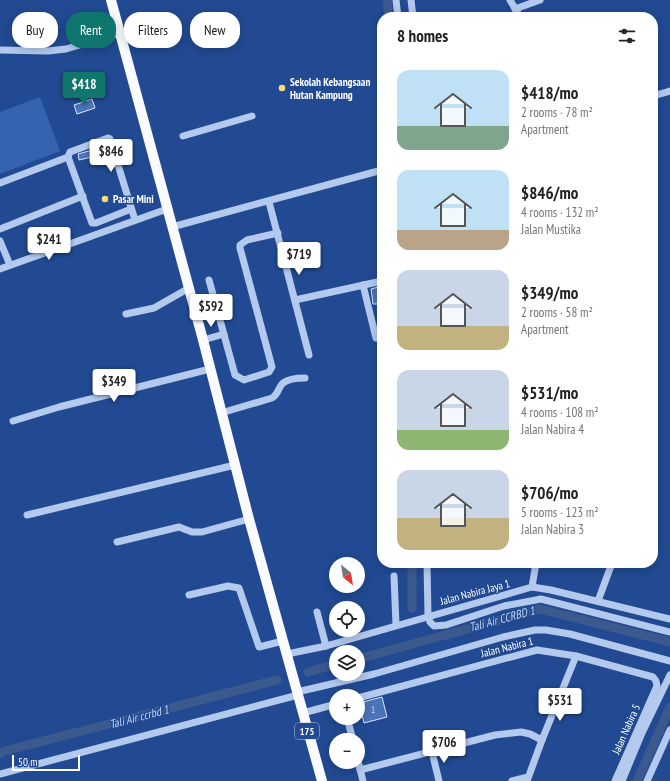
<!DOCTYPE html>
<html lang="en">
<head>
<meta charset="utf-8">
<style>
  :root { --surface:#fff; --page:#f6f6f6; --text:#202124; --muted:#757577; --accent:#0f766e }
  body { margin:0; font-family:"PT Sans Narrow",sans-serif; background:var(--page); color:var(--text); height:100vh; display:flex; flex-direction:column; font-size:15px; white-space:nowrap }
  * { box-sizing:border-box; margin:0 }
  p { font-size:13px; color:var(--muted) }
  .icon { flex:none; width:22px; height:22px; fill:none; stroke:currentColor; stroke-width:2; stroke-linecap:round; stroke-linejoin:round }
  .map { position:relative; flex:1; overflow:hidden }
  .sheet { position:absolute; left:377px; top:12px; width:281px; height:556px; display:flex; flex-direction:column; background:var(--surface); border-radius:16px; box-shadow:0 2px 10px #0003 }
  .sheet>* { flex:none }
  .guide { position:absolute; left:12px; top:12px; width:305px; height:36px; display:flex; gap:8px }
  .needle { width:26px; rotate:150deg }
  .tools { position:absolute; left:329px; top:557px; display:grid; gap:8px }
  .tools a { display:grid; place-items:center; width:36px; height:36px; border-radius:50%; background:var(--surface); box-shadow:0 2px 10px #0003; font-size:20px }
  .scale { position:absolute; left:12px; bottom:10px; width:68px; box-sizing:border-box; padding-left:4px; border:2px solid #fff; border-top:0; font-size:11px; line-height:14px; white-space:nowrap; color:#fff; -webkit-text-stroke:3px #214a92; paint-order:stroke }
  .price { position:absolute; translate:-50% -34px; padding:0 9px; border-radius:4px; background:#fff; color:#222; font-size:13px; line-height:26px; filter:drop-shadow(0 1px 2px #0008) }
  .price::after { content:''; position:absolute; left:50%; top:24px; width:12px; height:9px; margin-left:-6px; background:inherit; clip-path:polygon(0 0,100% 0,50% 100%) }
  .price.selected { background:var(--accent); color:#fff }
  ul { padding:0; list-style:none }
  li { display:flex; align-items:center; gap:12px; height:100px; padding:0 20px }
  li span { display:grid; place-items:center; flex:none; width:112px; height:80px; border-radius:12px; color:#555 }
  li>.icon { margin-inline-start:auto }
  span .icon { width:48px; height:48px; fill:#fffc; stroke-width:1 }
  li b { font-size:17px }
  h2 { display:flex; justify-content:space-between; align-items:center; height:48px; padding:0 20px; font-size:17px }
  .chip { padding:0 14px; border-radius:16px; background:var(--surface); box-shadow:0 2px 10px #0003; font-size:14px; line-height:36px }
  .chip.selected { background:var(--accent); color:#fff }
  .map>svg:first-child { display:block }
  .green { fill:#3563af }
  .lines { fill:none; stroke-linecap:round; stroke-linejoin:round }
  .canal { stroke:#3c598e; stroke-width:9 }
  .building { fill:#4a73b9; stroke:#d9e5fa }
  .minor { stroke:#b3c9ed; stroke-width:7 }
  .major { stroke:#f9fbff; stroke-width:10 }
  .poi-dot { fill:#fadd74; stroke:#214a92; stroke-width:1.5 }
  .labels { text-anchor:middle; stroke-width:3; stroke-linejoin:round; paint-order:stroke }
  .number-label { font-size:9px; fill:#d2dcee }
  .shield { fill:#214a92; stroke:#bcc9de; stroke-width:1 }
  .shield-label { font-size:10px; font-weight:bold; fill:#fff }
  .poi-label { font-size:11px; font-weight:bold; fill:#fff; stroke:#214a92; text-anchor:start }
  .street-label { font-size:11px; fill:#fff; stroke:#214a92 }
  .water-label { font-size:12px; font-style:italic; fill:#bfd3f4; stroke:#214a92 }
</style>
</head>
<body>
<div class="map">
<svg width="670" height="781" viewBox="0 0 670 781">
  <rect width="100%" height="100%" fill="#214a92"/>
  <!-- green -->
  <polygon class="green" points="40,97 60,151 0,174 0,112"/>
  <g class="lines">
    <!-- canal -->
    <g class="canal">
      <polyline points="387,0 389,17"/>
      <polyline points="412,563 412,608"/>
      <polyline points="358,659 540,609 670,642"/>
      <polyline points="308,672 336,664"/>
      <polyline points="0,754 5,751 277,680"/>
      <polyline points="637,781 670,707"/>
    </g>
  </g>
  <!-- building -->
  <g class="building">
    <polygon points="92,99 95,108 77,114 74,105"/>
    <polygon points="103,147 105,154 79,160 78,154"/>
    <polygon points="382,286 382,304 373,304 371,289"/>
    <polygon points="382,697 387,717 364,723 359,703"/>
  </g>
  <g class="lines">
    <!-- minor -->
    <g class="minor">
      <polyline points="396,0 398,17"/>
      <polyline points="411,0 413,17"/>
      <polyline points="510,0 520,17"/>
      <polyline points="515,9 540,0"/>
      <polyline points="0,50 48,51 66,49 120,33"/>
      <polyline points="653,96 670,91"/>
      <polyline points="183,136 252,116"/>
      <polyline points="0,183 68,157"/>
      <polyline points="269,202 309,355"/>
      <polyline points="131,209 96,223 92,223 68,157 70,152 108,138 110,139 135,220"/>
      <polyline points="172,227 382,170"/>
      <polyline points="0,229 83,196"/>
      <polyline points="0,241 10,265"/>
      <polyline points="0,269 167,209"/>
      <polyline points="209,280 235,375 244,380 269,372 272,367 240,248 240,245 247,240 278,233"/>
      <polyline points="363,285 376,338"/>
      <polyline points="295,300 382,281"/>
      <polyline points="126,314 154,308 189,288"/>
      <polyline points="203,340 224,334"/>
      <path d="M221,413L272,398C279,394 278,387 283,383C288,379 299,378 305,378"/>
      <polyline points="13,421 59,407 210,369"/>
      <polyline points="27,515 235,465"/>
      <polyline points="117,542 179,527 192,532 202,532 249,519"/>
      <polyline points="427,563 428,616 430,622 434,626 446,625 504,606 541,599 670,632"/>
      <polyline points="394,576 396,625"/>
      <polyline points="532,587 536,563"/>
      <polyline points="189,595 228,586 239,588 259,647 283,641"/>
      <polyline points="598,601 612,563"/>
      <polyline points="317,612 326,646"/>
      <polyline points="287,654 326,646 532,587 551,590 670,619"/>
      <polyline points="297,692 374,674 503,637 535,630 546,630 570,634 670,661"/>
      <polyline points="358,698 537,650 576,656 653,677 656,681 657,686 615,781"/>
      <polyline points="303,713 336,704"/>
      <polyline points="347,718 353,740"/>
      <polyline points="432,752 439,781"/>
      <polyline points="358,761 363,781"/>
      <polyline points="360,770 495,735 521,732 530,734 542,740"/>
      <polyline points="0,774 298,695"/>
      <polyline points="512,781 528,777"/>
      <polyline points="527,781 542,740 576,656"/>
      <polyline points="622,781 642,733 670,675"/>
      <polyline points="647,781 670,730"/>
    </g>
    <!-- major -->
    <polyline class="major" points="111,0 203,340 249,519 322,781"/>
  </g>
  <!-- markers -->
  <g class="poi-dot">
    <circle cx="282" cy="88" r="4"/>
    <circle cx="105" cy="199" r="4"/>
  </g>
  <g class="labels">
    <!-- number labels -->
    <g class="number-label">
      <text x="373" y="713">1</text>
    </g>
    <!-- shield labels -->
    <rect class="shield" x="295" y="723" width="24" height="16" rx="3"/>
    <g class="shield-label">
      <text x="307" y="735">175</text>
    </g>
    <!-- poi labels -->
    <g class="poi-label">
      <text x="290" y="86">Sekolah Kebangsaan<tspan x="290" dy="13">Hutan Kampung</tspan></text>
      <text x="113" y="203">Pasar Mini</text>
    </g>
    <!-- street labels -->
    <g class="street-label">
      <text transform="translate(475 592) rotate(-15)" y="4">Jalan Nabira Jaya 1</text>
      <text transform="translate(507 647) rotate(-14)" y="4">Jalan Nabira 1</text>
      <text transform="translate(626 729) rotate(-66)" y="4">Jalan Nabira 5</text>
    </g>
    <!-- water labels -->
    <g class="water-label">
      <text transform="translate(502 619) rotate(-15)" y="4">Tali Air CCRBD 1</text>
      <text transform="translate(139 717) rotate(-15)" y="4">Tali Air ccrbd 1</text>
    </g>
  </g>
</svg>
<div class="tools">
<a><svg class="needle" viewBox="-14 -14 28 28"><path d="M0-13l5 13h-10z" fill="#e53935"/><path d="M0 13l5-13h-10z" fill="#757577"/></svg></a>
<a><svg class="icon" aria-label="locate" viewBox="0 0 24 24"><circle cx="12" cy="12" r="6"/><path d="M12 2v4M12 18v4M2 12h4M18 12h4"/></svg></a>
<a><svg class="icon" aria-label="layers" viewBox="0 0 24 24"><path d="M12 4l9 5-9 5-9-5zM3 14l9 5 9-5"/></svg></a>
<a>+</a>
<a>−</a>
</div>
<div class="scale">50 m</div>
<b class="price selected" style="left:84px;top:106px">$418</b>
<b class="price" style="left:111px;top:173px">$846</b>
<b class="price" style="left:49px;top:261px">$241</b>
<b class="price" style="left:299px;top:276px">$719</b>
<b class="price" style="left:211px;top:328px">$592</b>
<b class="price" style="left:114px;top:403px">$349</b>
<b class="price" style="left:560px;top:722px">$531</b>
<b class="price" style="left:444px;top:764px">$706</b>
<div class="guide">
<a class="chip">Buy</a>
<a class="chip selected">Rent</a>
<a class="chip">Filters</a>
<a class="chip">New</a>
</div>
<section class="sheet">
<h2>8 homes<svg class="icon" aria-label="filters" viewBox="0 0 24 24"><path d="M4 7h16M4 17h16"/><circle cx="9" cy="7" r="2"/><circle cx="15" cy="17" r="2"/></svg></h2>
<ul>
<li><span style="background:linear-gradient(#bfe0f5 70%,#7fa58c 0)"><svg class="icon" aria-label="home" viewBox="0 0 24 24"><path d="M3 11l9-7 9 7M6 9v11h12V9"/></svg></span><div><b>$418/mo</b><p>2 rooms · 78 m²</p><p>Apartment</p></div></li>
<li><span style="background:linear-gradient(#bfe0f5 75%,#b9a48a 0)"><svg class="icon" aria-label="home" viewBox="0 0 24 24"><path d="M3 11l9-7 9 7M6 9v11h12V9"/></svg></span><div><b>$846/mo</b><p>4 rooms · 132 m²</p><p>Jalan Mustika</p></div></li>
<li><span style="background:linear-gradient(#c9d6e8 70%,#c2b280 0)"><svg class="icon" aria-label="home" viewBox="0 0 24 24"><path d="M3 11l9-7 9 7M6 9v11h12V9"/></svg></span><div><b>$349/mo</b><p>2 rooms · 58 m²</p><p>Apartment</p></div></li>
<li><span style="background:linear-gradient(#c9d6e8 75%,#8fb573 0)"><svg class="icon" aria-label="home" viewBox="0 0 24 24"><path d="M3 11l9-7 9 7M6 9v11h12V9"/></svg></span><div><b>$531/mo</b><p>4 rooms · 108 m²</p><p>Jalan Nabira 4</p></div></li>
<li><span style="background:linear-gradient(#c9d6e8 60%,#c2b280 0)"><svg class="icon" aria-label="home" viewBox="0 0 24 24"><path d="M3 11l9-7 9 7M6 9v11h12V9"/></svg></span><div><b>$706/mo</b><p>5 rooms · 123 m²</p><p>Jalan Nabira 3</p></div></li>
</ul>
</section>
</div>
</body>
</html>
